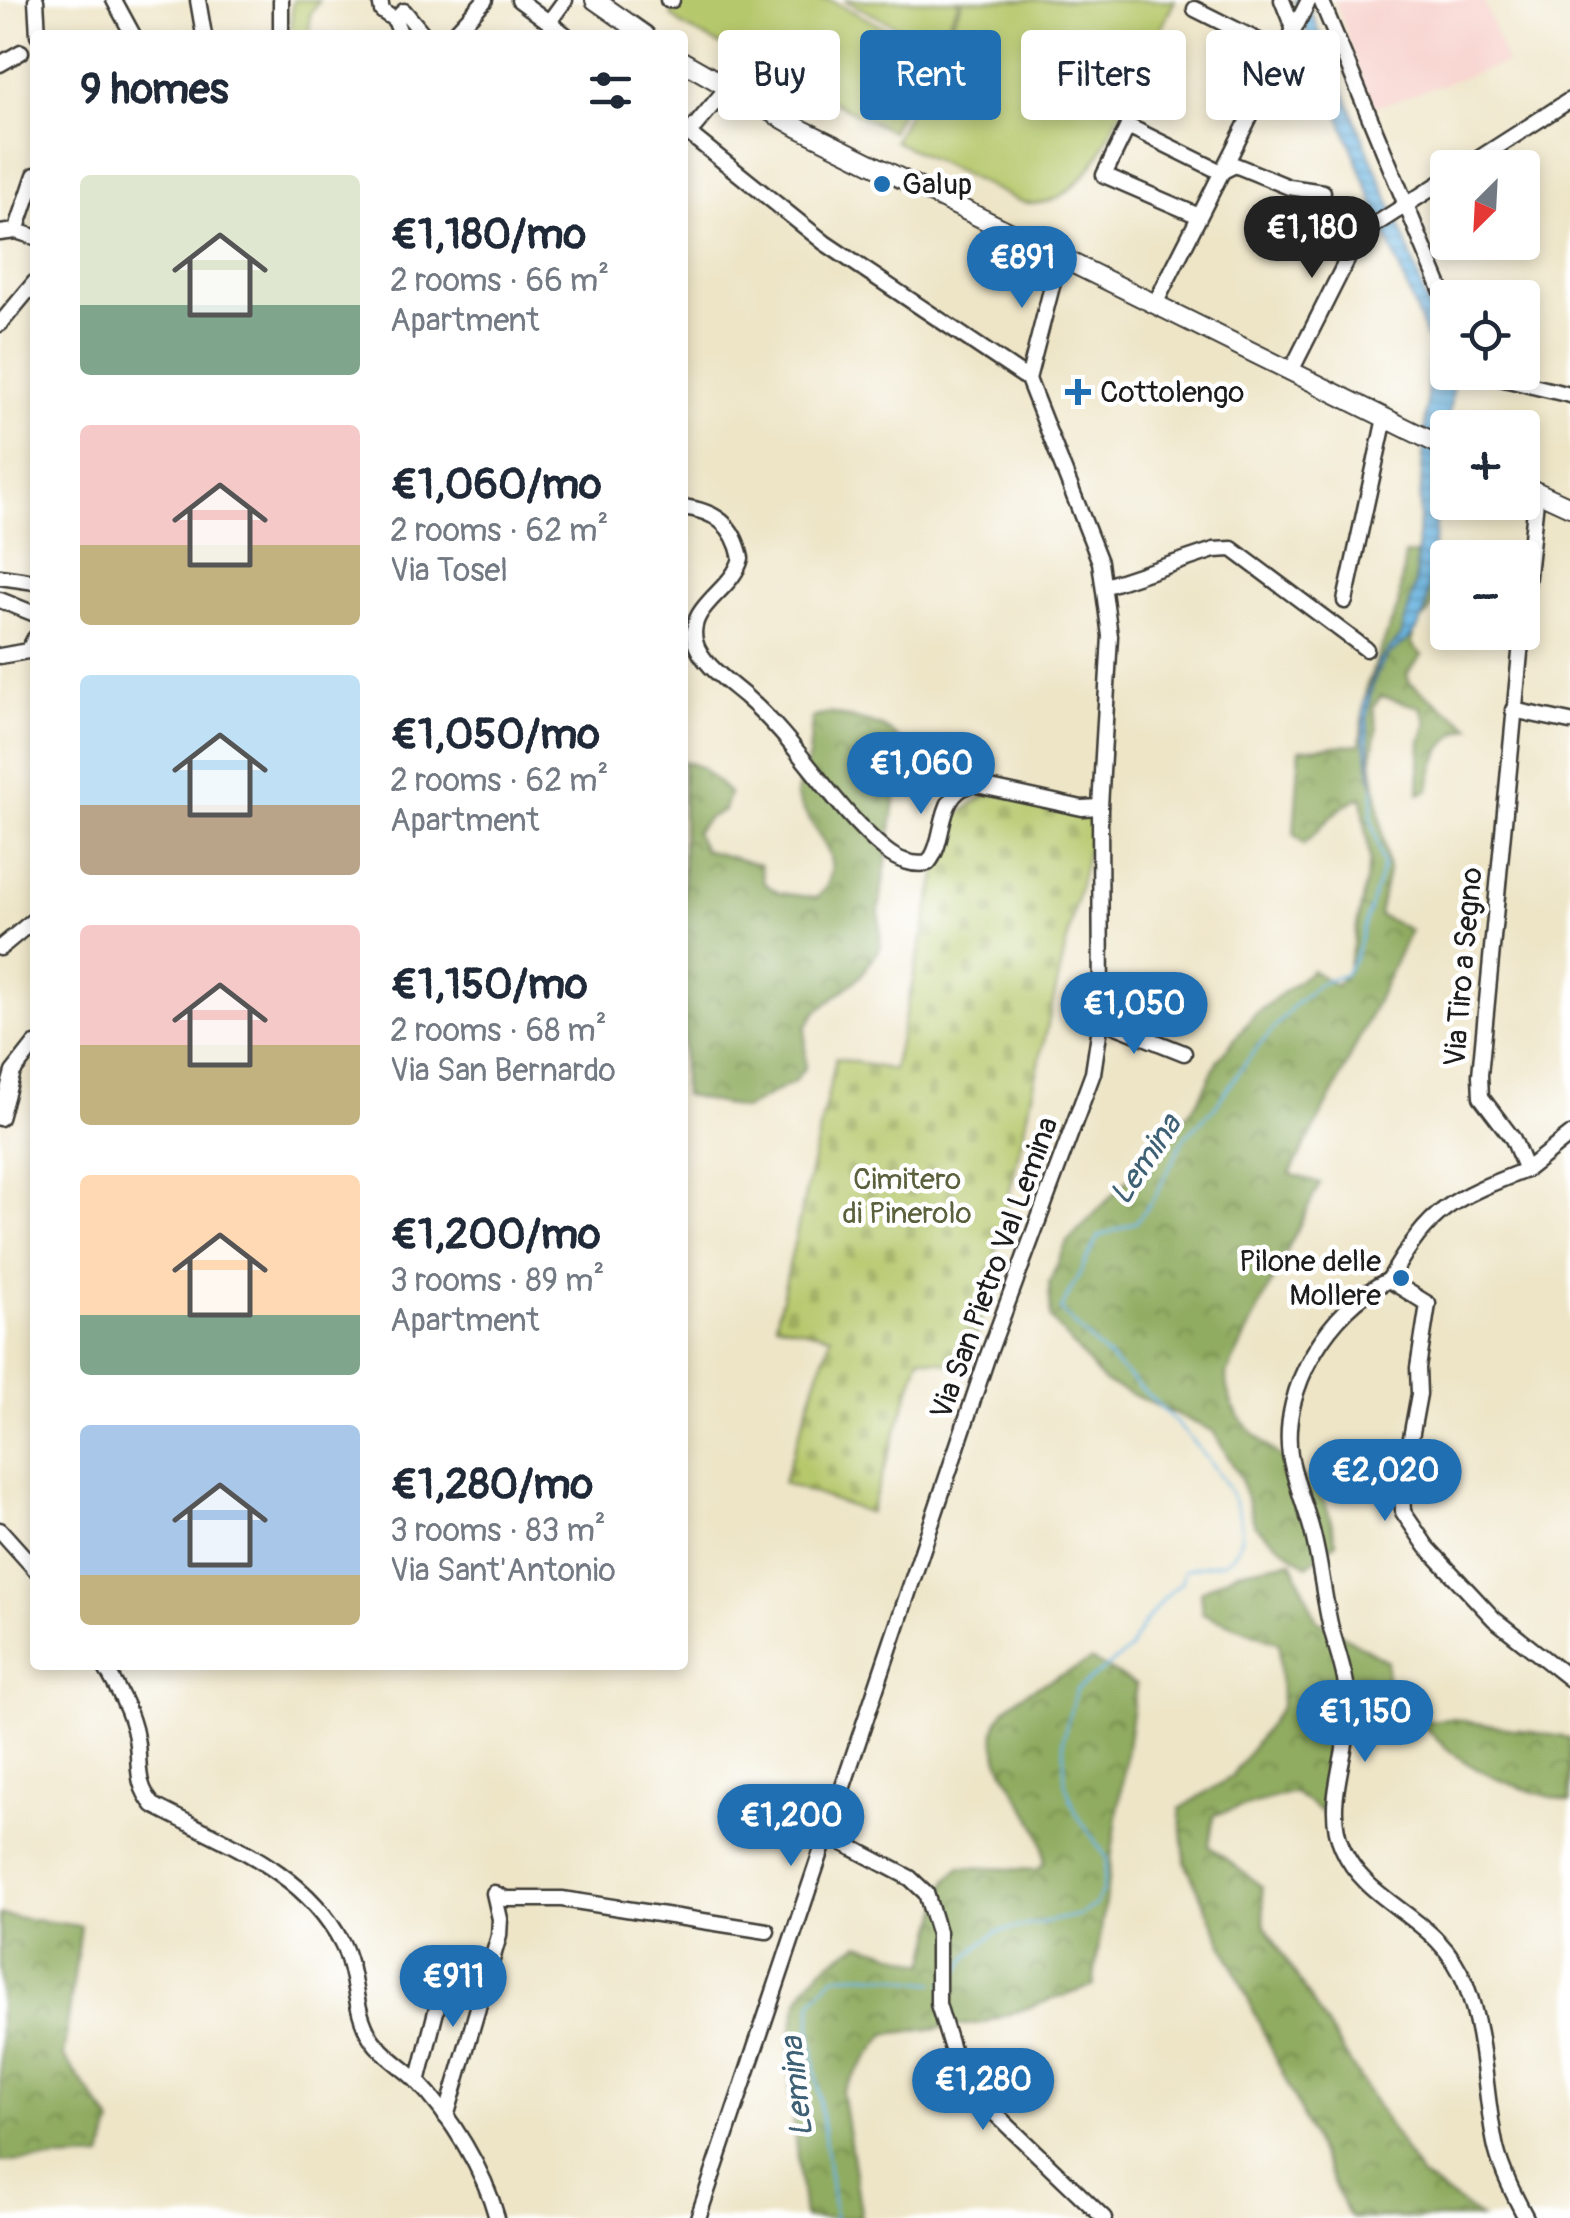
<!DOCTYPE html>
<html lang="en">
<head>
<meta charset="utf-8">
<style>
  :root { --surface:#fff; --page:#f2f2f3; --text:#1f2937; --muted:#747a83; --accent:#1f6fb2 }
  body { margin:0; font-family:Pangolin,sans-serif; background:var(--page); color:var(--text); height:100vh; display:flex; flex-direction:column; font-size:38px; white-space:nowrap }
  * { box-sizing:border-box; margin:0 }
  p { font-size:32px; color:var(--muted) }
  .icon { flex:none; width:55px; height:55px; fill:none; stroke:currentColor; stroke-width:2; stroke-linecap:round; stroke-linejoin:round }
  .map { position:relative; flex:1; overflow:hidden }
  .panel { position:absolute; left:30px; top:30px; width:658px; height:1640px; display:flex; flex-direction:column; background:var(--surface); border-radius:10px; box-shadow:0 5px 15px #0003 }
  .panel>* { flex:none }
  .top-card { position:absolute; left:718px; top:30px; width:702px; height:90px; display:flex; gap:20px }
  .needle { width:65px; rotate:204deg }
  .fabs { position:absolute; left:1430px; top:150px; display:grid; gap:20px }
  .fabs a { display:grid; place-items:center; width:110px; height:110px; border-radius:10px; background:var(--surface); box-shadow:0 5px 15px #0003; font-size:50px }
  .price { position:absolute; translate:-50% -85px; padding:0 22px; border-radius:35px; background:var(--accent); color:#fff; font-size:32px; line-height:65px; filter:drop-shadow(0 2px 5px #0008) }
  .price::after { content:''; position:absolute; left:50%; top:60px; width:30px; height:22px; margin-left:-15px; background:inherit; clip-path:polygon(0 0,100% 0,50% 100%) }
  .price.selected { background:#222; color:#fff }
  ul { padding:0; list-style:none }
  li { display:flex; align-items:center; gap:30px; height:250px; padding:0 50px }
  li span { display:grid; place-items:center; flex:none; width:280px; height:200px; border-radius:10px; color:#555 }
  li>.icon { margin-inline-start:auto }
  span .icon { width:120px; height:120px; fill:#fffc; stroke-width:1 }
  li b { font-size:42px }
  h2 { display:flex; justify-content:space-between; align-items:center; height:120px; padding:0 50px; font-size:42px }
  .chip { padding:0 35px; border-radius:10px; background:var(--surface); box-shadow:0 5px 15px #0003; font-size:35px; line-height:90px }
  .chip.selected { background:var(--accent); color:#fff }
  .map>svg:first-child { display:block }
  .built { fill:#f7d0cb }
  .forest { fill:url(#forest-crowns); stroke:#56643e; stroke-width:2.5 }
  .cemetery { fill:url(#cemetery-stones); stroke:#697244; stroke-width:2.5 }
  .green { fill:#b6c86c; stroke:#697244; stroke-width:2.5 }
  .water { fill:url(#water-rules); stroke:#42687e; stroke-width:2.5 }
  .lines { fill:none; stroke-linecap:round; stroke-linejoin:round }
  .stream { stroke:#67b3e0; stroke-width:2.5 }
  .minor-casing { stroke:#3c3a36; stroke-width:19 }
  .major-casing { stroke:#3c3a36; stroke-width:22 }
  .minor { stroke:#fff; stroke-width:14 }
  .major { stroke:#fff; stroke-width:18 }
  .poi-dot { fill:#1f6fb2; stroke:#fff; stroke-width:4 }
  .labels { text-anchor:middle; stroke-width:9; stroke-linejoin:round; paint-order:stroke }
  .poi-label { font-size:30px; fill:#1c1c1c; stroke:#fff; text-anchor:start }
  .street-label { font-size:30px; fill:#1c1c1c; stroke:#fff }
  .park-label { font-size:30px; fill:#5a613c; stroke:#fff }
  .water-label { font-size:32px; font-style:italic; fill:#3e6074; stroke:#fff }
</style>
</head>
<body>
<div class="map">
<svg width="1570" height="2218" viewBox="0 0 1570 2218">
  <defs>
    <pattern id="forest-crowns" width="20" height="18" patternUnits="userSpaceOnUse" patternTransform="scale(2.5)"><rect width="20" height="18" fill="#90ac60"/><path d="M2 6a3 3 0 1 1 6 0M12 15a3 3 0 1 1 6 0" fill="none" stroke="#758b4e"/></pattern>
    <pattern id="cemetery-stones" width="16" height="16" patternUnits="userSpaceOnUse" patternTransform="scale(2.5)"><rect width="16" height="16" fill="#b6c86c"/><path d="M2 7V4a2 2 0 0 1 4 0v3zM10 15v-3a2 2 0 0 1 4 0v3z" fill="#9cab5d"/></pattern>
    <pattern id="water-rules" width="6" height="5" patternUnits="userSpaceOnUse" patternTransform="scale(2.5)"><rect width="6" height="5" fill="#67b3e0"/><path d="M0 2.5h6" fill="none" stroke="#5491b5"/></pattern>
  </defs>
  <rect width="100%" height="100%" fill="#fff"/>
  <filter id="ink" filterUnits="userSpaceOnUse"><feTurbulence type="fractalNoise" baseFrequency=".01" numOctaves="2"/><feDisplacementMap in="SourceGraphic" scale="20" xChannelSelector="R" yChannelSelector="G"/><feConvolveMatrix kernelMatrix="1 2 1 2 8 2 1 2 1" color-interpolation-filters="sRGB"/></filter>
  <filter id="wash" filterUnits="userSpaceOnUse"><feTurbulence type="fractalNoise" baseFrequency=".0048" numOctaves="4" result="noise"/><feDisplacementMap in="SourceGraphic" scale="40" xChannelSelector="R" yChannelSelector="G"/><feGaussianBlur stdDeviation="2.25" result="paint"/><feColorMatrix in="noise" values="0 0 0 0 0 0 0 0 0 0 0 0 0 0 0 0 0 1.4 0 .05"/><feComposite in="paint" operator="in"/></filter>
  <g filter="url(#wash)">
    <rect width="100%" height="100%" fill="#eee5c7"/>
    <!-- built -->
    <polygon class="built" points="1335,0 1484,0 1506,63 1372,108"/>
    <!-- forest -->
    <g class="forest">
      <path d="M1405,554L1451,557L1430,611L1414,629L1412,645L1422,655L1407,674L1410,683L1471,727C1442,736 1433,761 1429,790L1419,794L1421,741L1427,722L1420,707L1381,696L1373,707L1377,728L1372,758L1388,871L1379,915L1410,930L1334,1092L1290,1174L1320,1183L1226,1376C1226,1431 1293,1457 1321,1497C1330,1509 1332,1528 1336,1542L1307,1566L1255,1526L1240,1477L1213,1431L1104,1382L1051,1319L1049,1283L1067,1242L1171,1135L1199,1099L1218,1060L1253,1016L1312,970L1336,986L1348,970L1370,861L1362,797C1335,806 1325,826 1304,844L1294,834L1300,749L1360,744L1366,687L1398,606Z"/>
      <path d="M829,713C861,722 890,720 908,751L897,788L879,910L881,947L859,978L815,1013L806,1027L805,1067L794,1082L744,1109L683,1095V761L701,767L729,793L724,810L707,819L695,832L704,850L760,865L764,883L779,893L817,898C854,861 810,832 796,795L809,757L812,718Z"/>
      <polygon points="1292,1561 1316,1619 1387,1661 1387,1680 1395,1696 1385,1700 1327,1678 1338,1736 1320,1811 1293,1792 1214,1815 1209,1846 1262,1887 1265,1926 1420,2175 1481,2218 1352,2218 1347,2213 1185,1862 1180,1809 1231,1777 1281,1707 1279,1643 1202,1613 1200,1592 1238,1571"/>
      <path d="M1091,1660L1136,1685L1093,1986L982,2023L886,2034L842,2092L862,2218H804C799,2157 776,2049 802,1994C814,1969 838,1957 860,1943L926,1964L947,1880L960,1867L1037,1870L1044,1863C1051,1810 954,1749 1014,1701C1036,1683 1067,1675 1091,1660Z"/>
      <path d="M1452,1719L1570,1738V1802C1512,1787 1458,1770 1420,1721Z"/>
      <polygon points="0,1915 81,1926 63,2056 112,2123 102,2158 0,2162"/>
    </g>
    <!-- cemetery -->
    <polygon class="cemetery" points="989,792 1088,816 1093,828 972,1356 959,1366 920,1357 870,1513 783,1483 831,1336 776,1323 836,1058 893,1070 948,822"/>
    <!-- green -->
    <g class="green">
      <polygon points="293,0 319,0 310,14 309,35 290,35"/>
      <polygon points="679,0 830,0 931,51 891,131 684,27 671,15"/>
      <polygon points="844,0 960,0 937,46"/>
      <path d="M963,0H1175L1100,154C1082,181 1056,212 1019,201L894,141Z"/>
    </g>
    <!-- water -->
    <path class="water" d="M1294,0H1306L1407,244L1453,382L1426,608C1413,650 1398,639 1383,663C1359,701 1370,747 1374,789L1363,735L1364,702L1378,663L1401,636L1415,586L1430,347Z"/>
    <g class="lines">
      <!-- stream -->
      <g class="stream">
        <path d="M942,1984L951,1982L970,1954L996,1932L1079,1915L1095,1905L1102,1892L1107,1858L1077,1815L1065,1783L1063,1738L1076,1690L1130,1650C1134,1633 1166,1593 1181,1583L1184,1571C1198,1563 1223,1568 1233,1555C1283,1492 1095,1355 1061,1310L1098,1237L1136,1222L1156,1195L1184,1138L1214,1108L1249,1058L1293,1006L1318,984L1344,975L1354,960L1383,866L1371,817L1374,787"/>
        <path d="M835,2218L810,2026L812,2002L833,1977C870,1970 898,1980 934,1983"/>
      </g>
    </g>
  </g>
  <g filter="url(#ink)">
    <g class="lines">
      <!-- minor casing -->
      <g class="minor-casing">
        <g id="minor">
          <polyline points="36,0 38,35"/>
          <polyline points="114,0 133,35"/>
          <polyline points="198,0 204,35"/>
          <polyline points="380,0 382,11 395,20"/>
          <polyline points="519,0 566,35"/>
          <polyline points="668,0 672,0"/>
          <polyline points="1282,0 1294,30"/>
          <polyline points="1321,0 1448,306"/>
          <polyline points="1195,9 1281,52"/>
          <polyline points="549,22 565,0"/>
          <polyline points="281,35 281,0"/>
          <polyline points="401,35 395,20 404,11 424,35"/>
          <polyline points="453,35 485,0"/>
          <polyline points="0,64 21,52"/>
          <polyline points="682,128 825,243 1028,379 1100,562 1110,636 1100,807 1101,1020 1093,1073 987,1358 698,2218"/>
          <polyline points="689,133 726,89"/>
          <polyline points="1464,168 1570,100"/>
          <polyline points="1199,216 1104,175 1128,126 1221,172 1235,165 1289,187 1323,192"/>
          <polyline points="16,231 35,175"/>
          <polyline points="0,233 16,231 35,237"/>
          <polyline points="1155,304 1309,0"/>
          <polyline points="0,324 35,282"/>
          <polyline points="1291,371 1355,244 1376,224 1448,178"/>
          <polyline points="1475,372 1570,395"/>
          <polyline points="1028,379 1060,255"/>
          <path d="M682,507C716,511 734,525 741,558C733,591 687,605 695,641C700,663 730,683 746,697C798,742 832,806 885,850C897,860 913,866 928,863C948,839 935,795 972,784L1082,808L1100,807"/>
          <polyline points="0,577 35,582"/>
          <polyline points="1106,586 1214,550 1232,549 1366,649"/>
          <polyline points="0,600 35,614"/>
          <polyline points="1345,601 1385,418"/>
          <polyline points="1522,631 1537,491"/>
          <polyline points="0,656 28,651 35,638"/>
          <polyline points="1513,710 1570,722"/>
          <polyline points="0,948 35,919"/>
          <polyline points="1101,1020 1184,1053"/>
          <polyline points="0,1118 13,1072 35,1044"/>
          <polyline points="1526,1170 1570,1135"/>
          <path d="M1389,1280C1330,1307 1280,1389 1290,1455C1294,1479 1304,1503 1311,1527C1320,1559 1323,1592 1330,1624C1336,1648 1346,1673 1348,1697C1354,1747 1321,1799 1342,1847C1368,1908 1439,1914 1466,1985C1486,2038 1484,2094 1496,2148C1502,2172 1515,2197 1526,2218"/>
          <path d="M1389,1280C1430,1208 1451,1199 1526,1170L1513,1139L1481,1097L1480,1075L1522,632"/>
          <polyline points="1389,1280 1428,1304 1418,1368 1419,1394 1402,1487 1403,1512 1427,1547 1494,1619 1570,1679"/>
          <polyline points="0,1530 35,1569"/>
          <path d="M104,1665C117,1687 132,1713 136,1738C141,1765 134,1782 153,1805C222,1842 304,1869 342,1943C357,1973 353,2010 371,2038C382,2055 402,2066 416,2080C451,2116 484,2170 497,2218"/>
          <polyline points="826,1834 910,1878 926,1893 938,1932 938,2004 954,2056 983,2102 1104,2218"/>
          <polyline points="418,2082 447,1968"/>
          <polyline points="446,2117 499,1936 500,1919 494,1893 506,1899 562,1899 767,1931"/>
        </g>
      </g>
      <!-- major casing -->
      <g class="major-casing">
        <g id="major">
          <polyline points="595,0 645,35"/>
          <polyline points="682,61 799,128 1448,449"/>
          <polyline points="1522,485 1570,507"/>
        </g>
      </g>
      <!-- minor -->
      <use href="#minor" class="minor"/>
      <!-- major -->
      <use href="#major" class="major"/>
    </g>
  </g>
  <!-- markers -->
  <g class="poi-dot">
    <circle cx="882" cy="184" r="10"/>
    <path d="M1073 377h10v10h10v10h-10v10h-10v-10h-10v-10h10z"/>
    <circle cx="1401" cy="1278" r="10"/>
  </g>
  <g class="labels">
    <!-- poi labels -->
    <g class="poi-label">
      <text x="902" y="194">Galup</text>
      <text x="1100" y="402">Cottolengo</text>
      <text x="1381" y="1271" text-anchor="end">Pilone delle<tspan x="1381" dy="34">Mollere</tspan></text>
    </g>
    <!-- street labels -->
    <g class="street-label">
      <text transform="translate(1463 967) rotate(-85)" y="10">Via Tiro a Segno</text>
      <text transform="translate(994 1268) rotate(-70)" y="10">Via San Pietro Val Lemina</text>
    </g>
    <!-- park labels -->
    <g class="park-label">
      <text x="907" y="1189">Cimitero<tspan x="907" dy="34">di Pinerolo</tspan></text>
    </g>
    <!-- water labels -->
    <g class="water-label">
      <text transform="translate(1145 1159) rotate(-56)" y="11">Lemina</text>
      <text transform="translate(796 2087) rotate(-96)" y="11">Lemina</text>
    </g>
  </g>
</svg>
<div class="fabs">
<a><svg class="needle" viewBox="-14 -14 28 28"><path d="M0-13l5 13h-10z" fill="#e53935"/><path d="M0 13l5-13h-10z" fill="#747a83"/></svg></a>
<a><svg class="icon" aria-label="locate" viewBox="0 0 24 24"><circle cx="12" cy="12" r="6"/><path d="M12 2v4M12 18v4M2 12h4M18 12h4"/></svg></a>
<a>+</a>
<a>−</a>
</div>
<b class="price selected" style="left:1312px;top:281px">€1,180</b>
<b class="price" style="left:1022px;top:311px">€891</b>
<b class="price" style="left:921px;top:817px">€1,060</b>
<b class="price" style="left:1134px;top:1057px">€1,050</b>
<b class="price" style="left:1385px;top:1524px">€2,020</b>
<b class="price" style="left:1365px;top:1765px">€1,150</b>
<b class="price" style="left:791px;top:1869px">€1,200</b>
<b class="price" style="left:453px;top:2030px">€911</b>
<b class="price" style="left:983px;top:2133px">€1,280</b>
<div class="top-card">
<a class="chip">Buy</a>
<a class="chip selected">Rent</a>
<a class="chip">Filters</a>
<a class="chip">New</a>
</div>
<section class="panel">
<h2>9 homes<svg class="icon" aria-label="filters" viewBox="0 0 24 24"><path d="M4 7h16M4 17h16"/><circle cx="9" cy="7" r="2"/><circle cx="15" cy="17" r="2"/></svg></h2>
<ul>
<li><span style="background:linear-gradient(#dfe7d0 65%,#7fa58c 0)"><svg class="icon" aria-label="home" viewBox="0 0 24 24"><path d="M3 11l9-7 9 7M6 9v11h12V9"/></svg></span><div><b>€1,180/mo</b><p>2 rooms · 66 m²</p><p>Apartment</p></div></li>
<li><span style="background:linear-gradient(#f6c9c9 60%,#c2b280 0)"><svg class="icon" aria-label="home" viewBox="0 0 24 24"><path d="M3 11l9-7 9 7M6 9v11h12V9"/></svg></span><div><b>€1,060/mo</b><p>2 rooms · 62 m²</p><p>Via Tosel</p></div></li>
<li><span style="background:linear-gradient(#bfe0f5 65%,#b9a48a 0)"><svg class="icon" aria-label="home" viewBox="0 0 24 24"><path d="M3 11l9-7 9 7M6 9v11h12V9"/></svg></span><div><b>€1,050/mo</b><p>2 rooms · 62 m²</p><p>Apartment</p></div></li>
<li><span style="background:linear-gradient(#f6c9c9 60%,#c2b280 0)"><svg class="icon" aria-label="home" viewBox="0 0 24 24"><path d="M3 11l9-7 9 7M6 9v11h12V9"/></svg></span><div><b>€1,150/mo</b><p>2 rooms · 68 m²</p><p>Via San Bernardo</p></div></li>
<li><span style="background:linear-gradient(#ffd9b3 70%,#7fa58c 0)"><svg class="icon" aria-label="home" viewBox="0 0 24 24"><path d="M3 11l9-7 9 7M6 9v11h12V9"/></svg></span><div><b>€1,200/mo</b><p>3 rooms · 89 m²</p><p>Apartment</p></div></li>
<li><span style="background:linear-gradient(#a9c7e8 75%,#c2b280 0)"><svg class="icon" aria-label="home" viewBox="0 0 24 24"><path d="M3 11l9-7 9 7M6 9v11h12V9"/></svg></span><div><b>€1,280/mo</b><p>3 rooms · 83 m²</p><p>Via Sant'Antonio</p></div></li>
</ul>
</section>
</div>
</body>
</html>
